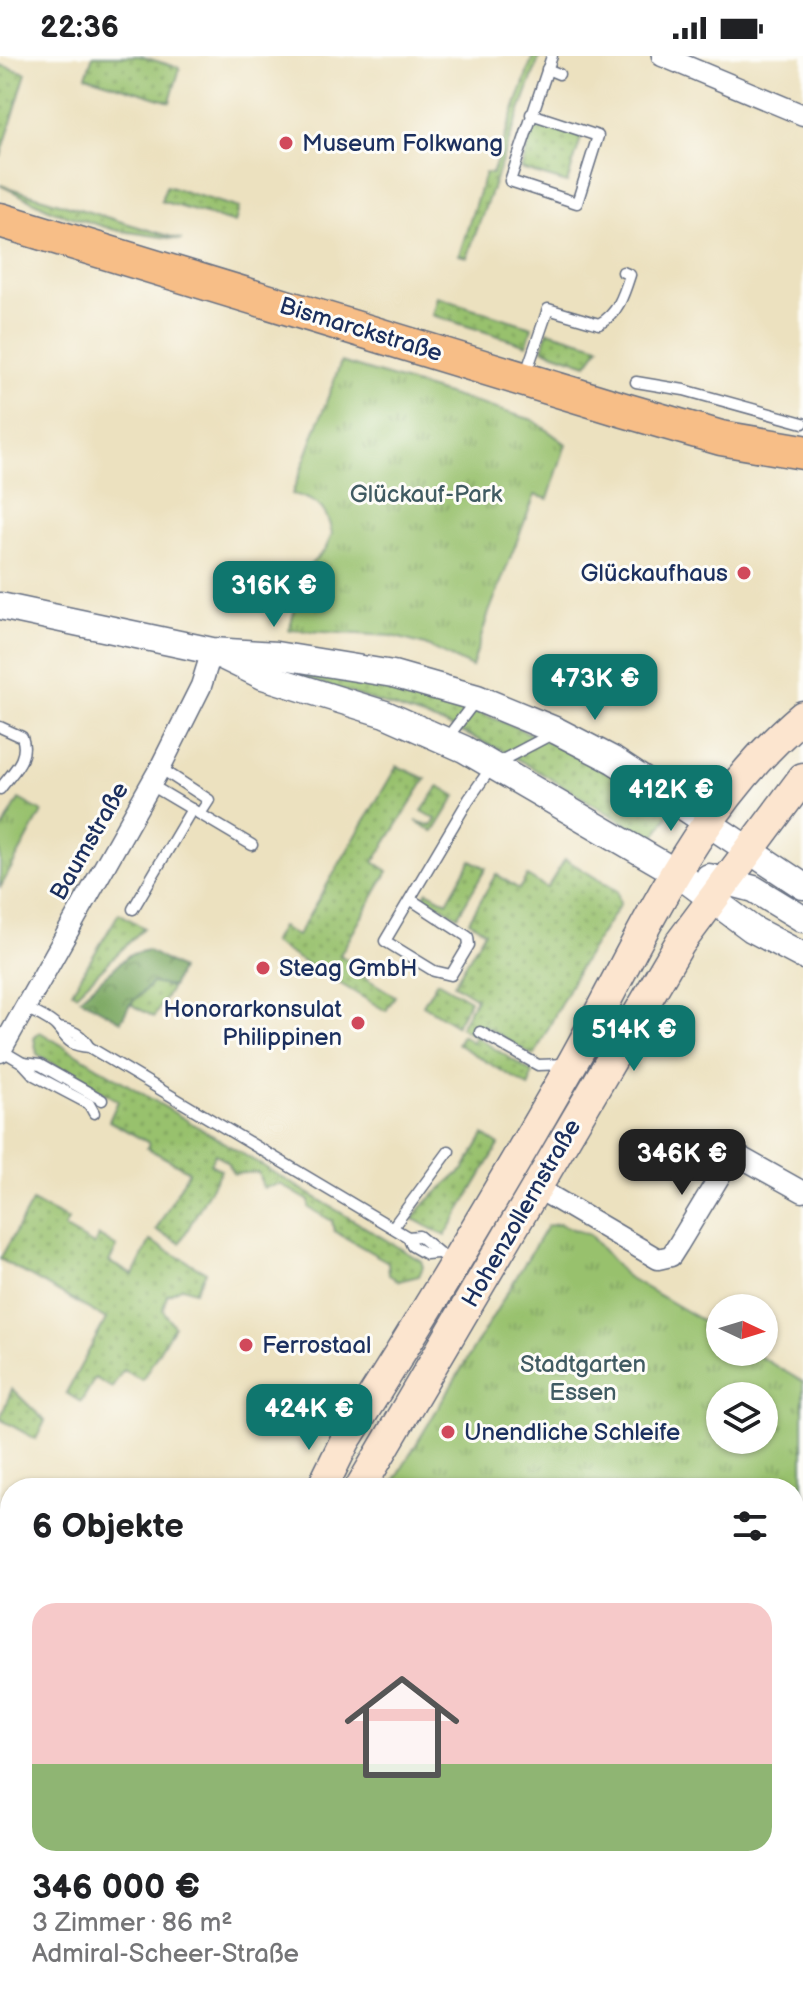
<!DOCTYPE html>
<html lang="de">
<head>
<meta charset="utf-8">
<style>
  :root { --surface:#fff; --page:#f2f2f2; --text:#202124; --muted:#757577; --line:#e0e0e0; --accent:#0f766e }
  body { margin:0; font-family:"Balsamiq Sans",sans-serif; background:var(--page); color:var(--text); height:100vh; display:flex; flex-direction:column; font-size:30px; white-space:nowrap }
  * { box-sizing:border-box; margin:0 }
  p { font-size:26px; color:var(--muted) }
  .icon { flex:none; width:44px; height:44px; fill:none; stroke:currentColor; stroke-width:2; stroke-linecap:round; stroke-linejoin:round }
  .map { position:relative; flex:1; overflow:hidden }
  .sheet { position:absolute; left:0px; top:1422px; width:804px; height:538px; display:flex; flex-direction:column; background:var(--surface); border-radius:32px 32px 0 0; box-shadow:0 2px 6px #0004 }
  .sheet>* { flex:none }
  .needle { width:52px; rotate:94deg }
  .fabs { position:absolute; left:706px; top:1238px; display:grid; gap:16px }
  .fabs a { display:grid; place-items:center; width:72px; height:72px; border-radius:50%; background:var(--surface); box-shadow:0 2px 6px #0004; font-size:40px }
  .price { position:absolute; translate:-50% -68px; padding:0 18px; border-radius:16px; background:var(--accent); color:#fff; font-size:26px; line-height:52px; filter:drop-shadow(0 2px 4px #0008) }
  .price::after { content:''; position:absolute; left:50%; top:48px; width:24px; height:18px; margin-left:-12px; background:inherit; clip-path:polygon(0 0,100% 0,50% 100%) }
  .price.on { background:#222; color:#fff }
  ul { padding:0; list-style:none }
  li { display:grid; align-content:center; gap:16px; height:424px; padding:0 32px }
  li+li { border-top:2px solid var(--line) }
  li span { display:grid; place-items:center; height:248px; border-radius:24px; color:#555 }
  li>.icon { margin-inline-start:auto }
  span .icon { width:144px; height:144px; fill:#fffc; stroke-width:1 }
  li b { font-size:34px }
  h2 { display:flex; justify-content:space-between; align-items:center; height:96px; padding:0 32px; font-size:34px }
  .status { display:flex; justify-content:space-between; align-items:center; height:56px; padding:0 40px; background:var(--surface); direction:ltr }
  .status svg { height:22px; fill:currentColor }
  .map>svg:first-child { display:block }
  .grass { fill:url(#grass-dots); stroke:#5a7866; stroke-width:2 }
  .forest { fill:url(#forest-crowns); stroke:#4a6b5f; stroke-width:2 }
  .park { fill:url(#park-tufts); stroke:#5a7866; stroke-width:2; fill-rule:evenodd }
  .water { fill:url(#water-rules); stroke:#5072a6; stroke-width:2 }
  .lines { fill:none; stroke-linecap:round; stroke-linejoin:round }
  .service-casing { stroke:#646d80; stroke-width:13 }
  .minor-casing { stroke:#646d80; stroke-width:23 }
  .tertiary-casing { stroke:#646d80; stroke-width:29 }
  .secondary-casing { stroke:#646d80; stroke-width:33 }
  .primary-casing { stroke:#646d80; stroke-width:37 }
  .service { stroke:#fff; stroke-width:10 }
  .minor { stroke:#fff; stroke-width:20 }
  .tertiary { stroke:#fff; stroke-width:26 }
  .secondary { stroke:#fce5cf; stroke-width:30 }
  .primary { stroke:#f7be87; stroke-width:34 }
  .poi-dot { fill:#d1495b; stroke:#fdfcf7; stroke-width:3 }
  .labels { text-anchor:middle; stroke-width:6; stroke-linejoin:round; paint-order:stroke }
  .poi-label { font-size:24px; fill:#1b2f5e; stroke:#fdfcf7; text-anchor:start }
  .street-label { font-size:24px; fill:#1b2f5e; stroke:#fdfcf7 }
  .park-label { font-size:24px; fill:#405b62; stroke:#fdfcf7 }
</style>
</head>
<body>
<div class="status"><b>22:36</b><svg viewBox="0 0 49 12"><path d="M0 12V9h3v3zM5 12V6h3v6zM10 12V3h3v9zM15 12V0h3v12zM26 1h20v11H26zM47 4h2v5h-2z"/></svg></div>
<div class="map">
<svg width="803" height="1959" viewBox="0 0 803 1959">
  <defs>
    <pattern id="grass-dots" width="8" height="8" patternUnits="userSpaceOnUse" patternTransform="scale(2)"><rect width="8" height="8" fill="#98c16d"/><path d="M2 2h.1M6 6h.1" fill="none" stroke="#7b9d5d" stroke-width="1.8" stroke-linecap="round"/></pattern>
    <pattern id="forest-crowns" width="20" height="18" patternUnits="userSpaceOnUse" patternTransform="scale(2)"><rect width="20" height="18" fill="#7aa760"/><path d="M2 6a3 3 0 1 1 6 0M12 15a3 3 0 1 1 6 0" fill="none" stroke="#638852"/></pattern>
    <pattern id="park-tufts" width="24" height="20" patternUnits="userSpaceOnUse" patternTransform="scale(2)"><rect width="24" height="20" fill="#98c16d"/><path d="M3 7l-1-3M5 7V3M7 7l1-3M15 17l-1-3M17 17v-4M19 17l1-3" fill="none" stroke="#7b9d5d"/></pattern>
    <pattern id="water-rules" width="6" height="5" patternUnits="userSpaceOnUse" patternTransform="scale(2)"><rect width="6" height="5" fill="#84b4ef"/><path d="M0 2.5h6" fill="none" stroke="#6b93c5"/></pattern>
  </defs>
  <rect width="100%" height="100%" fill="#fdfcf7"/>
  <filter id="ink" filterUnits="userSpaceOnUse"><feTurbulence type="fractalNoise" baseFrequency=".0125" numOctaves="2"/><feDisplacementMap in="SourceGraphic" scale="16" xChannelSelector="R" yChannelSelector="G"/><feConvolveMatrix kernelMatrix="1 2 1 2 8 2 1 2 1" color-interpolation-filters="sRGB"/></filter>
  <filter id="wash" filterUnits="userSpaceOnUse"><feTurbulence type="fractalNoise" baseFrequency=".006" numOctaves="4" result="noise"/><feDisplacementMap in="SourceGraphic" scale="32" xChannelSelector="R" yChannelSelector="G"/><feGaussianBlur stdDeviation="1.8" result="paint"/><feColorMatrix in="noise" values="0 0 0 0 0 0 0 0 0 0 0 0 0 0 0 0 0 1.4 0 .05"/><feComposite in="paint" operator="in"/></filter>
  <g filter="url(#wash)">
    <rect width="100%" height="100%" fill="#ece1bf"/>
    <!-- grass -->
    <g class="grass">
      <polygon points="93,0 140,0 180,12 170,46 86,20"/>
      <polygon points="533,0 540,0 467,201 459,199 485,117 492,118"/>
      <polygon points="0,9 26,17 1,100 0,100"/>
      <polygon points="536,65 582,79 567,127 521,113"/>
      <polygon points="0,129 182,184 115,174 53,155"/>
      <polygon points="166,130 239,152 235,167 161,145"/>
      <polygon points="437,241 532,271 527,289 432,259"/>
      <polygon points="548,275 600,290 587,308 543,293"/>
      <path d="M278,613C320,619 364,623 405,633C501,658 587,702 672,753L653,784L509,698L444,668Z"/>
      <polygon points="397,710 426,723 374,806 388,815 340,899 367,916 364,921 395,940 386,955 272,887 281,871 297,880"/>
      <polygon points="439,730 456,740 434,776 416,765 432,770 436,763 422,755"/>
      <polygon points="565,803 617,835 620,848 578,914 534,1000 483,969 476,981 532,1016 529,1031 457,988 462,979 472,986 475,981 460,971 476,942 454,928 485,875 469,865 496,818 519,833 527,820 547,832"/>
      <polygon points="471,804 486,812 458,860 424,840 427,835 447,846"/>
      <polygon points="119,857 144,872 76,938 72,935"/>
      <polygon points="437,925 470,944 456,969 423,949"/>
      <polygon points="152,926 172,931 154,961 130,948"/>
      <polygon points="40,976 421,1205 423,1211 419,1220 399,1225 389,1219 388,1206 334,1175 332,1165 309,1152 309,1145 280,1128 263,1132 258,1116 234,1118 226,1105 215,1098 210,1108 221,1114 180,1187 156,1174 189,1115 147,1092 149,1087 109,1065 118,1045 37,998 34,982"/>
      <polygon points="484,1079 499,1089 445,1180 413,1163 424,1148 464,1113"/>
      <polygon points="32,1146 68,1164 64,1172 94,1189 99,1180 117,1191 109,1206 133,1219 150,1185 206,1216 195,1235 183,1231 167,1239 163,1254 174,1270 142,1324 123,1314 112,1332 95,1322 81,1346 66,1337 106,1263 0,1203"/>
      <polygon points="12,1333 45,1365 36,1383 0,1363"/>
    </g>
    <!-- forest -->
    <polygon class="forest" points="147,894 180,913 172,931 152,927 130,948 121,965 80,942 129,899"/>
    <!-- park -->
    <g class="park">
      <path d="M341,306L533,364L566,388L548,443L535,439L488,559L472,611L425,589L392,580L289,574L306,513L325,494L332,478C327,452 318,444 292,438Z"/>
      <polygon points="19,743 42,756 0,832 0,777"/>
      <path d="M559,1168L590,1179L626,1220L720,1275V1296H752L803,1326V1959H500L495,1950H794V1432H390L547,1170ZM720,1340H764V1384H720Z"/>
    </g>
    <!-- water -->
    <polygon class="water" points="794,1544 800,1559 803,1593 803,1812 794,1799"/>
  </g>
  <g filter="url(#ink)">
    <g class="lines">
      <!-- service casing -->
      <g class="service-casing">
        <g id="service">
          <polyline points="547,13 559,18"/>
          <polyline points="531,58 598,80 577,147 510,125 552,0"/>
          <path d="M526,317L548,253L599,268C618,258 624,238 630,219L623,216"/>
          <polyline points="636,326 684,334 803,367"/>
          <path d="M0,671L22,681C30,703 12,716 0,733"/>
          <polyline points="447,682 476,644"/>
          <polyline points="160,712 209,744 200,758"/>
          <polyline points="151,729 252,789"/>
          <polyline points="410,843 468,881 469,889 451,919 434,915 385,885 469,743 493,709 552,678"/>
          <polyline points="133,853 192,753"/>
          <path d="M24,951C34,957 51,963 58,972C68,985 71,990 89,991L408,1181L419,1180L450,1206"/>
          <path d="M58,972C73,974 81,978 89,991"/>
          <polyline points="480,976 538,1009 566,1008"/>
          <polyline points="1,994 23,1007 34,1019 89,1048 94,1057"/>
          <polyline points="23,1007 40,1009 102,1044"/>
          <polyline points="393,1171 449,1095"/>
          <polyline points="408,1181 412,1190 426,1198 437,1197"/>
        </g>
      </g>
      <!-- minor casing -->
      <g class="minor-casing">
        <g id="minor">
          <polyline points="662,0 803,59"/>
          <polyline points="0,996 160,712 201,630 212,595"/>
          <polyline points="537,1132 658,1203 671,1200 678,1189 730,1103 744,1103 803,1136"/>
          <polyline points="0,1701 10,1717"/>
          <polyline points="170,1950 176,1959"/>
        </g>
      </g>
      <!-- tertiary casing -->
      <g class="tertiary-casing">
        <g id="tertiary">
          <polyline points="0,550 212,595 276,599 393,618 477,642 557,675 613,704 803,830"/>
          <polyline points="222,600 263,620 385,658 464,693 677,817 752,873 803,900"/>
          <polyline points="709,821 754,833 803,863"/>
          <polyline points="0,1790 10,1788"/>
        </g>
      </g>
      <!-- secondary casing -->
      <g class="secondary-casing">
        <g id="secondary">
          <path d="M322,1432L345,1385C423,1262 498,1137 570,1011C639,889 693,752 803,660"/>
          <polyline points="360,1432 680,887 803,722"/>
          <polyline points="443,1950 448,1959"/>
        </g>
      </g>
      <!-- primary casing -->
      <g class="primary-casing">
        <polyline id="primary" points="0,164 624,354 721,382 803,396"/>
      </g>
      <!-- service -->
      <use href="#service" class="service"/>
      <!-- minor -->
      <use href="#minor" class="minor"/>
      <!-- tertiary -->
      <use href="#tertiary" class="tertiary"/>
      <!-- secondary -->
      <use href="#secondary" class="secondary"/>
      <!-- primary -->
      <use href="#primary" class="primary"/>
    </g>
  </g>
  <!-- markers -->
  <g class="poi-dot">
    <circle cx="286" cy="87" r="8"/>
    <circle cx="744" cy="517" r="8"/>
    <circle cx="263" cy="912" r="8"/>
    <circle cx="358" cy="967" r="8"/>
    <circle cx="246" cy="1289" r="8"/>
    <circle cx="448" cy="1376" r="8"/>
  </g>
  <g class="labels">
    <!-- poi labels -->
    <g class="poi-label">
      <text x="302" y="95">Museum Folkwang</text>
      <text x="728" y="525" text-anchor="end">Glückaufhaus</text>
      <text x="279" y="920">Steag GmbH</text>
      <text x="342" y="961" text-anchor="end">Honorarkonsulat<tspan x="342" dy="28">Philippinen</tspan></text>
      <text x="262" y="1297">Ferrostaal</text>
      <text x="464" y="1384">Unendliche Schleife</text>
    </g>
    <!-- street labels -->
    <g class="street-label">
      <text transform="translate(361 273) rotate(17)" y="8">Bismarckstraße</text>
      <text transform="translate(89 785) rotate(-60)" y="8">Baumstraße</text>
      <text transform="translate(521 1157) rotate(-60)" y="8">Hohenzollernstraße</text>
    </g>
    <!-- park labels -->
    <g class="park-label">
      <text x="426" y="446">Glückauf-Park</text>
      <text x="583" y="1316">Stadtgarten<tspan x="583" dy="28">Essen</tspan></text>
    </g>
  </g>
</svg>
<div class="fabs">
<a><svg class="needle" viewBox="-14 -14 28 28"><path d="M0-13l5 13h-10z" fill="#e53935"/><path d="M0 13l5-13h-10z" fill="#757577"/></svg></a>
<a><svg class="icon" aria-label="layers" viewBox="0 0 24 24"><path d="M12 4l9 5-9 5-9-5zM3 14l9 5 9-5"/></svg></a>
</div>
<b class="price" style="left:274px;top:573px">316K €</b>
<b class="price" style="left:595px;top:666px">473K €</b>
<b class="price" style="left:671px;top:777px">412K €</b>
<b class="price" style="left:634px;top:1017px">514K €</b>
<b class="price on" style="left:682px;top:1141px">346K €</b>
<b class="price" style="left:309px;top:1396px">424K €</b>
<section class="sheet">
<h2>6 Objekte<svg class="icon" aria-label="filters" viewBox="0 0 24 24"><path d="M4 7h16M4 17h16"/><circle cx="9" cy="7" r="2"/><circle cx="15" cy="17" r="2"/></svg></h2>
<ul>
<li><span style="background:linear-gradient(#f6c9c9 65%,#8fb573 0)"><svg class="icon" aria-label="home" viewBox="0 0 24 24"><path d="M3 11l9-7 9 7M6 9v11h12V9"/></svg></span><div><b>346 000 €</b><p>3 Zimmer · 86 m²</p><p>Admiral-Scheer-Straße</p></div></li>
</ul>
</section>
</div>
</body>
</html>
